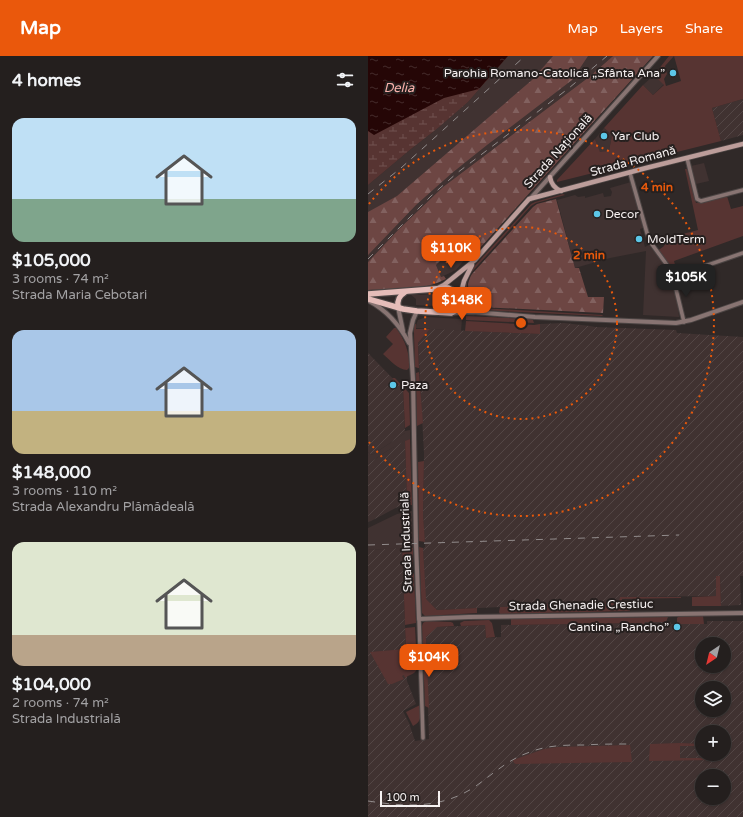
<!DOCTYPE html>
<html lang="en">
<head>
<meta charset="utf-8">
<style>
  :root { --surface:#241f1e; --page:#2c2727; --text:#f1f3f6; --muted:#a3a2a4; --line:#413d3c; --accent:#ea580c }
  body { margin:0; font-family:"Varela Round",sans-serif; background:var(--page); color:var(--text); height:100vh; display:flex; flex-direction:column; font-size:15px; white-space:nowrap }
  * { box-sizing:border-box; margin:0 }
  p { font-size:13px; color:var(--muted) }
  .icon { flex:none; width:22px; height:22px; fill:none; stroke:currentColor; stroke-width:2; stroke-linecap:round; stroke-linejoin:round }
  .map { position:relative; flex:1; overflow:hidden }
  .side { display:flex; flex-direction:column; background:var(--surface); width:368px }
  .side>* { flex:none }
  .needle { width:26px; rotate:215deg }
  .buttons { position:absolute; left:327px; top:581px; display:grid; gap:8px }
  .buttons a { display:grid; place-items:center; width:36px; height:36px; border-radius:50%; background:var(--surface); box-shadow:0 1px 3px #0004,0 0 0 1px var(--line); font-size:20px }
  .scale { position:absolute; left:12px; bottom:10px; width:60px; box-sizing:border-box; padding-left:4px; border:2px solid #f6f1f1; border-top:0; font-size:11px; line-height:14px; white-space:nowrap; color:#f6f1f1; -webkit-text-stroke:3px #26201f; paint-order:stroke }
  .price { position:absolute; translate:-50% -34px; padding:0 9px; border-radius:8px; background:var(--accent); color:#fff; font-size:13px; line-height:26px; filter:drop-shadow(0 1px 2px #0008) }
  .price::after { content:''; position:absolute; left:50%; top:24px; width:12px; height:9px; margin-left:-6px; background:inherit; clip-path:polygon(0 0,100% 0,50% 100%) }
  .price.current { background:#222; color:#fff }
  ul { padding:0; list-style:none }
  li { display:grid; align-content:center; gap:8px; height:212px; padding:0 12px }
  li span { display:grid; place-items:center; height:124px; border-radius:12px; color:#555 }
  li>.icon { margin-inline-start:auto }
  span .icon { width:72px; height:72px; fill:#fffc; stroke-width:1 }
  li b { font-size:17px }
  h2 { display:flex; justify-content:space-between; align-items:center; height:48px; padding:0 12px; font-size:17px }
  header { display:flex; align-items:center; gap:24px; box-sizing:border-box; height:56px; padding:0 20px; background:var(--accent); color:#fff }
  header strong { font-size:19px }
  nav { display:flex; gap:22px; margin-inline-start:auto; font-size:14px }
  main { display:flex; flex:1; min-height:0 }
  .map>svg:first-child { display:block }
  .built { fill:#403231 }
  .industrial { fill:url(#industrial-furrows); fill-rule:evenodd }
  .green { fill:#573432 }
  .forest { fill:url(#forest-firs) }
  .wetland { fill:url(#wetland-marsh) }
  .water { fill:url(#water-ripples) }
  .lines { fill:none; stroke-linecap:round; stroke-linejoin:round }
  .minor-casing { stroke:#4c4544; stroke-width:5.5 }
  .tertiary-casing { stroke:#4c4544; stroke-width:6 }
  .secondary-casing { stroke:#4c4544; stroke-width:6 }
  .primary-casing { stroke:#4c4544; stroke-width:8 }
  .minor { stroke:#887472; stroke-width:3.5 }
  .tertiary { stroke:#887472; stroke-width:4 }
  .secondary { stroke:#bc9d9a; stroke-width:4.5 }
  .primary { stroke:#e5bdb9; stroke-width:5.5 }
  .rail { stroke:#928c8c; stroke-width:1; stroke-dasharray:7 7; stroke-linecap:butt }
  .ring { fill:none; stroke:#e8590c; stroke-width:2; stroke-dasharray:2 4 }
  .poi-dot { fill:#5cc7e8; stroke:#26201f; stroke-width:1.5 }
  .labels { text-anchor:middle; stroke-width:4; stroke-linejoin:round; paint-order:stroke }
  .poi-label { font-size:12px; fill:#f6f1f1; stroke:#26201f; text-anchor:start }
  .street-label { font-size:12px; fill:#f6f1f1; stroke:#26201f }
  .water-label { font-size:13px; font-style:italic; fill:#fab2ac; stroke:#26201f }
  .centre { fill:#e8590c; stroke:#26201f; stroke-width:2 }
  .ring-label { font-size:12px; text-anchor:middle; font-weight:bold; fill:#e8590c; stroke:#26201f; stroke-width:4; stroke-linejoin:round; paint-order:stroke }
</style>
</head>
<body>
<header>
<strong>Map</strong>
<nav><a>Map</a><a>Layers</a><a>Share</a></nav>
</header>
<main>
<section class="side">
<h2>4 homes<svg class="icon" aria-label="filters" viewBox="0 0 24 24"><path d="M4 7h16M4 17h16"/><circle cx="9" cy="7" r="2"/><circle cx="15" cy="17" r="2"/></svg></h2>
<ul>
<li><span style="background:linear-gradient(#bfe0f5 65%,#7fa58c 0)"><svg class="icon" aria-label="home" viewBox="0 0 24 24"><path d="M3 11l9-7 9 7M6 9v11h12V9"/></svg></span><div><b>$105,000</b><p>3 rooms · 74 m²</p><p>Strada Maria Cebotari</p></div></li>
<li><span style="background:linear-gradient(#a9c7e8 65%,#c2b280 0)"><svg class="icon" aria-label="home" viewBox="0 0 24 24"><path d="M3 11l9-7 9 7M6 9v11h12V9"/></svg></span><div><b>$148,000</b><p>3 rooms · 110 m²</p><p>Strada Alexandru Plămădeală</p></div></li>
<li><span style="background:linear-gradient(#dfe7d0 75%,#b9a48a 0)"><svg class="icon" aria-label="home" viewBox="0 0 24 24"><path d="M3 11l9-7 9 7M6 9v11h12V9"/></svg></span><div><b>$104,000</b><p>2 rooms · 74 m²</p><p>Strada Industrială</p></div></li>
</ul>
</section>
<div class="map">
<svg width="375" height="761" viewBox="0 0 375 761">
  <defs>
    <pattern id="industrial-furrows" width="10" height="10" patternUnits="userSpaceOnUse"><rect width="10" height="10" fill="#403231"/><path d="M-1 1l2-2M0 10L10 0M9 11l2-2" fill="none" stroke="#534645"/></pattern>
    <pattern id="forest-firs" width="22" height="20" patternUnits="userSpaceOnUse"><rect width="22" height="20" fill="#6d4643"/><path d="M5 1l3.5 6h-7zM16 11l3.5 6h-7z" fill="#82615f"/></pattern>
    <pattern id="wetland-marsh" width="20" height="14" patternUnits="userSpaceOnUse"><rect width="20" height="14" fill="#573432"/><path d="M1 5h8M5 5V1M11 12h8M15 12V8" fill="none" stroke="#705250"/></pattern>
    <pattern id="water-ripples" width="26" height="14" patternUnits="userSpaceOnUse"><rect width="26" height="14" fill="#250606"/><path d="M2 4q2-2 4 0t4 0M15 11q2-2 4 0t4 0" fill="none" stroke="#452b2b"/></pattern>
  </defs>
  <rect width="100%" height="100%" fill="#302928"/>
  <!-- built -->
  <g class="built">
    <polygon points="140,0 245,0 221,21 75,131 31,173 0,206 0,129 43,93 70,72 100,46"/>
    <polygon points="286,19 296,28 285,39 275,29"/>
    <polygon points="236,72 244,79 241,95 232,97 227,83"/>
    <polygon points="336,107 341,125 328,128 323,110"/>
    <polygon points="263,126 275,172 272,173 277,191 281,189 295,206 303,219 310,249 311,261 275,259 278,195 242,202 207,212 189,144 207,139 210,141 217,140 217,142 235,137 236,141 243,140 244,136 242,132"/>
    <polygon points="86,191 98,202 88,214 85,215 84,216 73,221 68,209"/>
    <polygon points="77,237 83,238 87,240 88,243 88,247 85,251 48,249 48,243 42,238 52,239"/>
    <polygon points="58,261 94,263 93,275 47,272 50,264"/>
    <polygon points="42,374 42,383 19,395 0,408 0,396 4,399 37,377 37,375"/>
    <polygon points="44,455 45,492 0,494 0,472 29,458"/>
  </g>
  <!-- industrial -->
  <g class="industrial">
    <polygon points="375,43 375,79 353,85 344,52"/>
    <polygon points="196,267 222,270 227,271 308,274 309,277 375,281 375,520 372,520 373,549 353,550 352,520 348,521 348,540 252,541 252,546 175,548 175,550 132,551 69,554 57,543 55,492 57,491 55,458 56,397 50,287 62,273 171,278 172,268"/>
    <polygon points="0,297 35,333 37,377 4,399 0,396"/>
    <polygon points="37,385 39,446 3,465 0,466 0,408 19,395"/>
    <path d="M34,492L39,621V625L48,648L35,655L41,667L47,685L61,683L58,581L69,571L117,569L118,582L133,581V569L274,567V569H276V566H303V568H339V565H375V761H0V494ZM334,588H356V610H334ZM334,632H356V654H334ZM334,676H356V698H334ZM334,720H356V742H334Z"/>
  </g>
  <!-- green -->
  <g class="green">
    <polygon points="301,0 306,0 297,10 299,18 296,23 298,30 313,25 306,0 375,0 375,43 344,52 353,85 189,126 189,124 227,83 232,96 241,95 244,79 236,72 275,29 285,39 296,29 286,19"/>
    <path d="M317,113H319L328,147L359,140L363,153L375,150V180L306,205L309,216L307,218L303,211L290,194C296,191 298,189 299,182L330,174Z"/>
    <path d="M195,138L197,139L168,147L163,150L102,218C101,221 99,224 99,228C99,236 103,250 113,252L235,259L234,260L111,254C103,251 98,238 97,229C97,225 100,220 101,216L163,148L167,146Z"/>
    <polygon points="98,260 163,263 165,264 166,267 98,264"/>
    <polygon points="98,265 166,269 172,268 172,278 97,275"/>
    <polygon points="46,268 48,268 48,273 62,273 50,287 51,312 50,312 47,311 46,277"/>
    <path d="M26,272H28C37,284 42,297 41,312L39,314C30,314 22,304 15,298L25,288L18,281Z"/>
    <polygon points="51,316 55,367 49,370 48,317"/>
    <polygon points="24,322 27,322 41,337 42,369 37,372 35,333"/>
    <polygon points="42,383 44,449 36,450 35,448 39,445 37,385"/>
    <polygon points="56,405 55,458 57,486 51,485 50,406"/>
    <polygon points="51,491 55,492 58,543 69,554 109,552 109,557 57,560 54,557"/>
    <polygon points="34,492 45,492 45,511 35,512"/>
    <polygon points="35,516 44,516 46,518 48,567 37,569"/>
    <polygon points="348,520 352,520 353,550 324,550 324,541 348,540"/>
    <polygon points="252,541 313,541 313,542 254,543 254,553 261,553 262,555 132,558 131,556 132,551 175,550 175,548 251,546"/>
    <polygon points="311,560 335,560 336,568 309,568 309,562"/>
    <polygon points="300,561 298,566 277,566 276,569 274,569 274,567 143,569 143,563"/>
    <polygon points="121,564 124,567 127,581 118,582 117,569 93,570 92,567 96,565"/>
    <polygon points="58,565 83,566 85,567 86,570 69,571 58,581 61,652 57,650 54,570 55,567"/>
    <polygon points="47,571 48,590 38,590 37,572"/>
    <path d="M38,592H49V613C46,619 42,618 37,622L36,619L34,620L36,623L24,628H20L2,596L37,593Z"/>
    <path d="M52,649C52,658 55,665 45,670L38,656Z"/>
    <polygon points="311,687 334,688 334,693 334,690 312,690 312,702 334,702 334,698 346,698 346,704 281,705 282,688"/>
    <polygon points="262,689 264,706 148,708 146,707 145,704 176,693 190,691"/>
  </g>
  <!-- forest -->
  <g class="forest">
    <polygon points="185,0 220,0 204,24 119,89 84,117 48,149 0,199 0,156 29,140 164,24"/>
    <path d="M245,0H285L102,203L98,202L86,191L68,209L73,221L76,220L78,223C55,235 25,233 0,234V206L31,173L75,131L221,21Z"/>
    <path d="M188,143L207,212H211L220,241H236L235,257L112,251C105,248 100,236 100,228C101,224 102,221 104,218L165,151L169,148Z"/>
  </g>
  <!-- wetland -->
  <polygon class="wetland" points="0,0 140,0 100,46 70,72 43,93 0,129"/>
  <!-- water -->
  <polygon class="water" points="0,0 140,0 111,33 76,42 6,79 0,75"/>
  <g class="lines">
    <!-- minor casing -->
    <g class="minor-casing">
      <g id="minor">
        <polyline points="319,102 329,143 333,145 375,134"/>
        <polyline points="262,117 279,177 283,187 299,209 305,221 316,266"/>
        <polyline points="305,221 375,197"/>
        <polyline points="51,563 55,682"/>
      </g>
    </g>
    <!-- tertiary casing -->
    <g class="tertiary-casing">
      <g id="tertiary">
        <polyline points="162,143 290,0"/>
        <path d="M1,245C18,254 32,270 41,287"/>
        <polyline points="92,247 105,256"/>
        <polyline points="30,251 35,275"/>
        <polyline points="49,255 45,264 42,277 45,324 48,488 51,563 101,561 375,557"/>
        <polyline points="83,257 105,256 167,261 308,267 323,264 375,246"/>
      </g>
    </g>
    <!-- secondary casing -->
    <g class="secondary-casing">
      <g id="secondary">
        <path d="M182,121C183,128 186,132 193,135"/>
        <polyline points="68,233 76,229 107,204 161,143 278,112 375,88"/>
        <polyline points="92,241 96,225 104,209"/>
      </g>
    </g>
    <!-- primary casing -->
    <g class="primary-casing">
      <g id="primary">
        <polyline points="0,238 80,232 89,237 93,245 92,249 90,253 83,257 49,255 35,253 0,243"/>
        <path d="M30,251C29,244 31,240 37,236"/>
      </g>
    </g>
    <!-- minor -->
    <use href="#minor" class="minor"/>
    <!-- tertiary -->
    <use href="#tertiary" class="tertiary"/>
    <!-- secondary -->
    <use href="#secondary" class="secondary"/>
    <!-- primary -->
    <use href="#primary" class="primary"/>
    <!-- rail -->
    <g class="rail">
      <polyline points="0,138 33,112 157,0"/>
      <polyline points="0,203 63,140 89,117 201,32 239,0"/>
      <polyline points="0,489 311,479"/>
      <path d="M0,745C39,751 74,753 108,730C126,717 141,703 162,696C180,689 198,689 216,689C231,688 247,688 262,688"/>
      <polyline points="30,745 51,741"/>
    </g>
  </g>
  <!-- distance rings -->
  <g class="ring">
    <circle cx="153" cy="267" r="96"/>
    <path d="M1 148A193 193 0 1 1 1 386"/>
  </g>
  <!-- markers -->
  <g class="poi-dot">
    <circle cx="305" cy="17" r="4"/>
    <circle cx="236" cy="80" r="4"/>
    <circle cx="229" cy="158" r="4"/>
    <circle cx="271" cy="183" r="4"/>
    <circle cx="25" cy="329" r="4"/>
    <circle cx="309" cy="571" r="4"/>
  </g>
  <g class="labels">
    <!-- poi labels -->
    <g class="poi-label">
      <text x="297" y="21" text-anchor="end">Parohia Romano-Catolică „Sfânta Ana”</text>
      <text x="244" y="84">Yar Club</text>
      <text x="237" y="162">Decor</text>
      <text x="279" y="187">MoldTerm</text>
      <text x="33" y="333">Paza</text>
      <text x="301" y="575" text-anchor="end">Cantina „Rancho”</text>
    </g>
    <!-- street labels -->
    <g class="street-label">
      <text transform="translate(190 95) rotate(-48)" y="4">Strada Națională</text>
      <text transform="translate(265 105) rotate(-15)" y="4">Strada Romană</text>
      <text transform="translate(38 486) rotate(-92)" y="4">Strada Industrială</text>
      <text transform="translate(213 549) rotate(-1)" y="4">Strada Ghenadie Crestiuc</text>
    </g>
    <!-- water labels -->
    <g class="water-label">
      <text x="31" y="36">Delia</text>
    </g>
  </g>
  <circle cx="153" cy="267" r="6" class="centre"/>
  <g class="ring-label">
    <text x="289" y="135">4 min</text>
    <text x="221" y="203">2 min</text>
  </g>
</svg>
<div class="buttons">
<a><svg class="needle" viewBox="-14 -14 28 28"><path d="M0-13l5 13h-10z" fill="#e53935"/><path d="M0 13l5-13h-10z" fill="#a3a2a4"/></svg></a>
<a><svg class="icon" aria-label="layers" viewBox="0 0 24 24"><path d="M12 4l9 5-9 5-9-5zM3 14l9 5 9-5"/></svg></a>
<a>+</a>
<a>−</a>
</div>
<div class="scale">100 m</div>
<b class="price" style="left:83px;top:213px">$110K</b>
<b class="price current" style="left:318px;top:242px">$105K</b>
<b class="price" style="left:94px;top:265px">$148K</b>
<b class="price" style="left:61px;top:622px">$104K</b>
</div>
</main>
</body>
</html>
